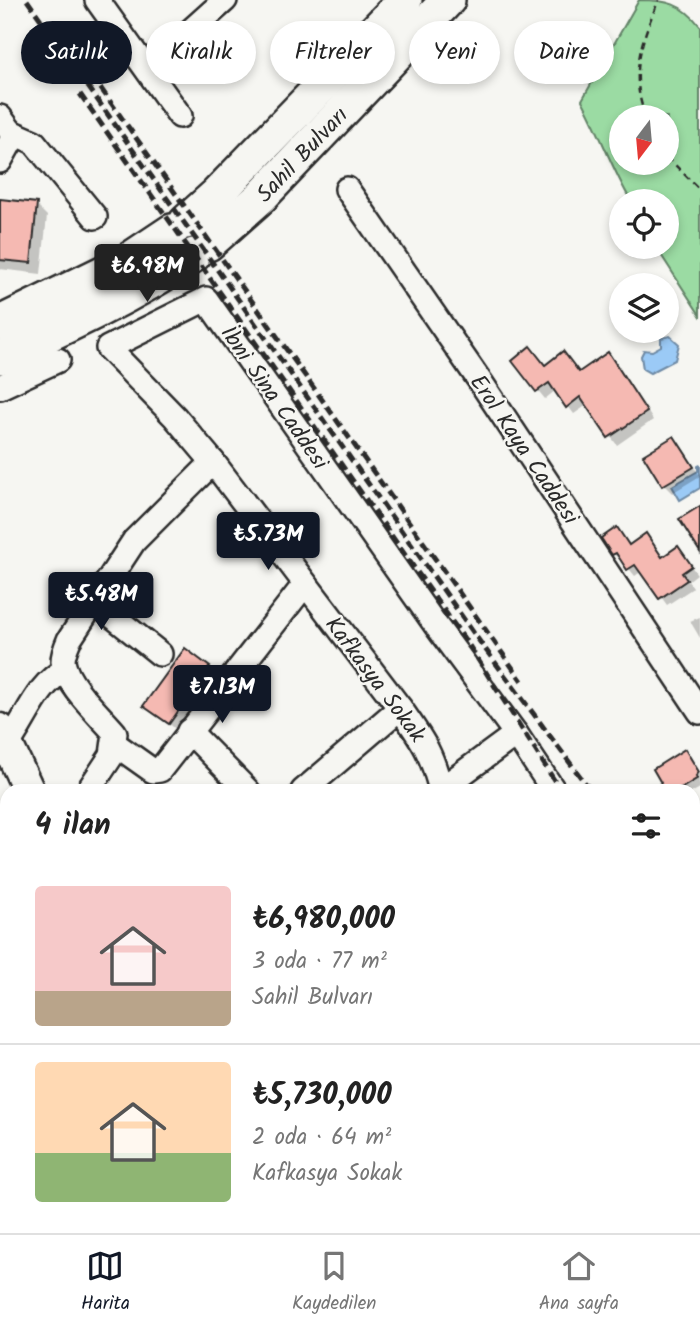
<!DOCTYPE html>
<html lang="tr">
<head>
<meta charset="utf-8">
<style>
  :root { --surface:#fff; --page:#f6f6f6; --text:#222; --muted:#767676; --line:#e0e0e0; --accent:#111827 }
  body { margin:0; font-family:Kalam,sans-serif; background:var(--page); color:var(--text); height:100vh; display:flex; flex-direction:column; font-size:26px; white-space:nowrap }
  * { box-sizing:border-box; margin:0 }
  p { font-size:23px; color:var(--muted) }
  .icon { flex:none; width:38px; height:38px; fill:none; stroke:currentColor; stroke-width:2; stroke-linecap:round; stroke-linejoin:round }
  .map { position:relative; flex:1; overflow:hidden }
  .sheet { position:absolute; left:0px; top:784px; width:700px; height:450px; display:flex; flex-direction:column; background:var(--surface); border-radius:21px 21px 0 0; box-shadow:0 4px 10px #0003 }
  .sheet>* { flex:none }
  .hud { position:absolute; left:21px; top:21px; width:658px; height:63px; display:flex; gap:14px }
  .needle { width:46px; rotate:196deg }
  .controls { position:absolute; left:609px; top:105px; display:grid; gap:14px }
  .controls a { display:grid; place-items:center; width:70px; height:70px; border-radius:50%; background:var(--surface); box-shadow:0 4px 10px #0003; font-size:35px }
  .price { position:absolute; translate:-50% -60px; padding:0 16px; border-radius:7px; background:var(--accent); color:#fff; font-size:23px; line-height:46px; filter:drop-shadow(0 2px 4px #0008) }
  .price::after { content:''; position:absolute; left:50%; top:42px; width:21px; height:16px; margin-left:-10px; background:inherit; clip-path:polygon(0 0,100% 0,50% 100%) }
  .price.active { background:#222; color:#fff }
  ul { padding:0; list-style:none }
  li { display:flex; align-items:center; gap:21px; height:175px; padding:0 35px }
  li+li { border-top:2px solid var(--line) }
  li span { display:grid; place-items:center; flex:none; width:196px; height:140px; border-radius:7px; color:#555 }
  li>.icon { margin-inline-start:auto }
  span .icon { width:84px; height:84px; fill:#fffc; stroke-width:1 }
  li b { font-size:30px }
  h2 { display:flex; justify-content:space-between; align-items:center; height:84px; padding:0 35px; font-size:30px }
  .chip { padding:0 24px; border-radius:32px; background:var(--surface); box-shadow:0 4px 10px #0003; font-size:24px; line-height:63px }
  .chip.active { background:var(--accent); color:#fff }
  .tab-bar { display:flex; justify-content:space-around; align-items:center; height:98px; border-top:2px solid var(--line); background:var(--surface); font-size:19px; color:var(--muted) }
  .tab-bar a { display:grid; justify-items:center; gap:4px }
  .tab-bar .active { color:var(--accent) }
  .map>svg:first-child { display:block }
  .green { fill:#9bdba3; stroke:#638367; stroke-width:2; fill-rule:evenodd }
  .water { fill:#9bcaf6; stroke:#6e8aa5; stroke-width:2 }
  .shadow { fill:#0003 }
  .building { fill:#f5b9b2; stroke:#2b2b2b; stroke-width:2 }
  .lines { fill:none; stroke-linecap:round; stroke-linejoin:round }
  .minor-casing { stroke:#2b2b2b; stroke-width:28 }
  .major-casing { stroke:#2b2b2b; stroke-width:35 }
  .highway-casing { stroke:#2b2b2b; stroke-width:38 }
  .path { stroke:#2b2b2b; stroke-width:2.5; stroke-dasharray:7 5; stroke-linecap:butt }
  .minor { stroke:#f6f6f2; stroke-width:23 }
  .major { stroke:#f6f6f2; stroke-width:30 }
  .highway { stroke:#f6f6f2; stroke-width:33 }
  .rail { stroke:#2b2b2b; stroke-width:5; stroke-dasharray:10 5; stroke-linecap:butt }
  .labels { text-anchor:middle; stroke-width:5; stroke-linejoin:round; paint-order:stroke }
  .street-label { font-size:23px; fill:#2b2b2b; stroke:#f6f6f2 }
</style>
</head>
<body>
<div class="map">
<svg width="700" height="1233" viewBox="0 0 700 1233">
  <rect width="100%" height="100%" fill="#f6f6f2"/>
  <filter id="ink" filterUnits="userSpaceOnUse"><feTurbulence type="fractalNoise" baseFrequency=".0143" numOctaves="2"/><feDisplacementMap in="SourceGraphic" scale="14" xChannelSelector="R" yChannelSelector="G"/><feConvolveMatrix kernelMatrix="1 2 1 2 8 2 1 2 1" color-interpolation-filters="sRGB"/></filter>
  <g filter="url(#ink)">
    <!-- green -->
    <path class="green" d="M639,0C666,0 682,3 700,26V315L656,247H667V201H631C612,169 600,133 582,100ZM621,117H667V163H621Z"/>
    <!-- water -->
    <g class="water">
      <polygon points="670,336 679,344 675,360 650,373 643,369 641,356 644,350 652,351 661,346 661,338"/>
      <polygon points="700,465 700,488 680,500 672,486 698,471 698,466"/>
    </g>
    <!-- shadow -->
    <g class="shadow">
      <polygon points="0,201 36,205 47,216 41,274 0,269"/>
      <polygon points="608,354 615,362 653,420 617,445 587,405 574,414 556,390 545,399 514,361 580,373"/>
      <polygon points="674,438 682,447 700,476 672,493 664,485 646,456"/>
      <polygon points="617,530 630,546 646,536 663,558 678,549 697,574 688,581 693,588 667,605 642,571 635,576 622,560 621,561 614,554"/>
      <polygon points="700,617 700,638 690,621"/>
      <polygon points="209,668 217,676 178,731 146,705"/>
      <polygon points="685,751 700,772 700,788 693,792 652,791 663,783"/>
      <polygon points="695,815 700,820 700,847 694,851 693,816"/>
      <polygon points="693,1043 700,1052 693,1058"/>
      <polygon points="700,1159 700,1217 693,1210 693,1164"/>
      <polygon points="474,1227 495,1227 504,1233 470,1233"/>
      <polygon points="536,1227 595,1227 590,1233 531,1233"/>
      <polygon points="629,1227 664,1227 671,1233 631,1233 627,1229"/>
    </g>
    <!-- building -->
    <g class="building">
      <polygon points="0,199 37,203 31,263 0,260"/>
      <polygon points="530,346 545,365 563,351 579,372 608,352 647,412 608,438 580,397 566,408 549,383 536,392 512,361"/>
      <polygon points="674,436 694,467 662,486 643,455"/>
      <polygon points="700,506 700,552 679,519"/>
      <polygon points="617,527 629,545 646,533 662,557 678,546 692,566 682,573 687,580 659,599 635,565 627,570 616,553 612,555 601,538"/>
      <polygon points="185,648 210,667 169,724 143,706"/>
      <polygon points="685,749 699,772 696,776 698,778 677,791 649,791 661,783 653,769"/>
    </g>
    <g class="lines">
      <!-- minor casing -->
      <g class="minor-casing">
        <g id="minor">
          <polyline points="97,0 180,116"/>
          <polyline points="176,44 225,0"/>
          <polyline points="0,117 14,136 0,161"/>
          <polyline points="11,132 34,142 95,217"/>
          <polyline points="347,189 482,384 700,712"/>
          <polyline points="0,387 58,360"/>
          <polyline points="95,602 160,654"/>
          <polyline points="189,731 248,791"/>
          <polyline points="115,744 153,771 160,770 305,584"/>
          <path d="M7,745C26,720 37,684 65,670"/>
          <polyline points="440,790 516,734"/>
          <path d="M88,791L112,755L115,733C100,715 66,685 63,661C63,654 66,647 69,640L134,541L213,462"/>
          <polyline points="303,791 400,708"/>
          <path d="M441,791C432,752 422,740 400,708L213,462L175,417L108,348L206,299L437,627L516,734L554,791"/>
          <polyline points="0,831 7,839"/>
          <polyline points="0,916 7,905"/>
          <polyline points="693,1001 700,1011"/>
          <polyline points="0,1088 7,1094"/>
          <polyline points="693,1120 700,1114"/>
          <polyline points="0,1176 7,1179"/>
          <polyline points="128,1227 145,1233"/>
          <polyline points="323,1227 330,1233"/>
          <polyline points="690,1227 697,1233"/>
          <polyline points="50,1233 53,1227"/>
          <polyline points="435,1233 440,1227"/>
          <polyline points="600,1233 605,1227"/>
        </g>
      </g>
      <!-- major casing -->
      <g class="major-casing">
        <g id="major">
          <polyline points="0,729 29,791"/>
          <polyline points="174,1227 176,1233"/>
        </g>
      </g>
      <!-- highway casing -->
      <g class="highway-casing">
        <g id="highway">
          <polyline points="186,222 217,194 405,0"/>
          <path id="s1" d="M208,244L261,197L448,0"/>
          <polyline points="0,323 127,261 172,231"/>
          <path d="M0,357C66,327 133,296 194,255"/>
        </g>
      </g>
      <!-- path -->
      <g class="path">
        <path d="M646,117C629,76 641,39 659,0"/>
        <polyline points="667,157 700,190"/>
      </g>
      <!-- minor -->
      <use href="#minor" class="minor"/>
      <!-- major -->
      <use href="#major" class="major"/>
      <!-- highway -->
      <use href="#highway" class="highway"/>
      <!-- rail -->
      <g class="rail">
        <polyline points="27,0 480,642 591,791"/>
        <polyline points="92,76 522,681"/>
        <polyline points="80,94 470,647 561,791"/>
        <polyline points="693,915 700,924"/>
        <polyline points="693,932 700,941"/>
        <polyline points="693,985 700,996"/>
      </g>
    </g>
  </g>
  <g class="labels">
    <!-- street labels -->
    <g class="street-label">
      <text dy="8" stroke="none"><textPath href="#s1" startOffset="130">Sahil Bulvarı</textPath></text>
      <text transform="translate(275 397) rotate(55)" y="8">İbni Sina Caddesi</text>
      <text transform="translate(525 449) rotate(56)" y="8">Erol Kaya Caddesi</text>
      <text transform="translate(376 679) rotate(53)" y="8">Kafkasya Sokak</text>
    </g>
  </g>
</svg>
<div class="controls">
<a><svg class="needle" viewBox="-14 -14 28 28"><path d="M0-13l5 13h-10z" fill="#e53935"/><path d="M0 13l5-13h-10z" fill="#767676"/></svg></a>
<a><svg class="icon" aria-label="locate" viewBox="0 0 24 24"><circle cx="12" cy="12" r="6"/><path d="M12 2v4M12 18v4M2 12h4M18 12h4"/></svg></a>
<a><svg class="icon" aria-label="layers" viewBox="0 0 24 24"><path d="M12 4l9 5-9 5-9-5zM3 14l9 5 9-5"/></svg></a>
</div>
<b class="price active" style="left:147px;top:304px">₺6.98M</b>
<b class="price" style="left:268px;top:572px">₺5.73M</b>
<b class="price" style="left:101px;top:632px">₺5.48M</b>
<b class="price" style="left:222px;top:725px">₺7.13M</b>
<div class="hud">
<a class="chip active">Satılık</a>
<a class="chip">Kiralık</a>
<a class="chip">Filtreler</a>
<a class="chip">Yeni</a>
<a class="chip">Daire</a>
</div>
<section class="sheet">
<h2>4 ilan<svg class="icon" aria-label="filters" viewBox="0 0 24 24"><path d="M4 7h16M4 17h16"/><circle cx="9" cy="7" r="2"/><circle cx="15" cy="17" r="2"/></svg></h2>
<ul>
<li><span style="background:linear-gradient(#f6c9c9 75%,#b9a48a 0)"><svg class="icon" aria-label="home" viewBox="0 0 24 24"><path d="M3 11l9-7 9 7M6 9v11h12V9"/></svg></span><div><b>₺6,980,000</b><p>3 oda · 77 m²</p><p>Sahil Bulvarı</p></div></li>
<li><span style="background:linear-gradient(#ffd9b3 65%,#8fb573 0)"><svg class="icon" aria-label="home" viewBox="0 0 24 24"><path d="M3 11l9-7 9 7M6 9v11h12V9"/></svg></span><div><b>₺5,730,000</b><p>2 oda · 64 m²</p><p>Kafkasya Sokak</p></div></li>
</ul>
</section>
</div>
<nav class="tab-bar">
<a class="active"><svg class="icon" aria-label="map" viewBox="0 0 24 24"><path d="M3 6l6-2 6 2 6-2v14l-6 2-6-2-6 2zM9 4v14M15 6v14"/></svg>Harita</a>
<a><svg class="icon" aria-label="saved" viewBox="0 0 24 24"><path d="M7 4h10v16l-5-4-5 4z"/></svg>Kaydedilen</a>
<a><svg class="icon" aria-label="home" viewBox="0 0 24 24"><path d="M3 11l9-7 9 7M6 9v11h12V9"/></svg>Ana sayfa</a>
</nav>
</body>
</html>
